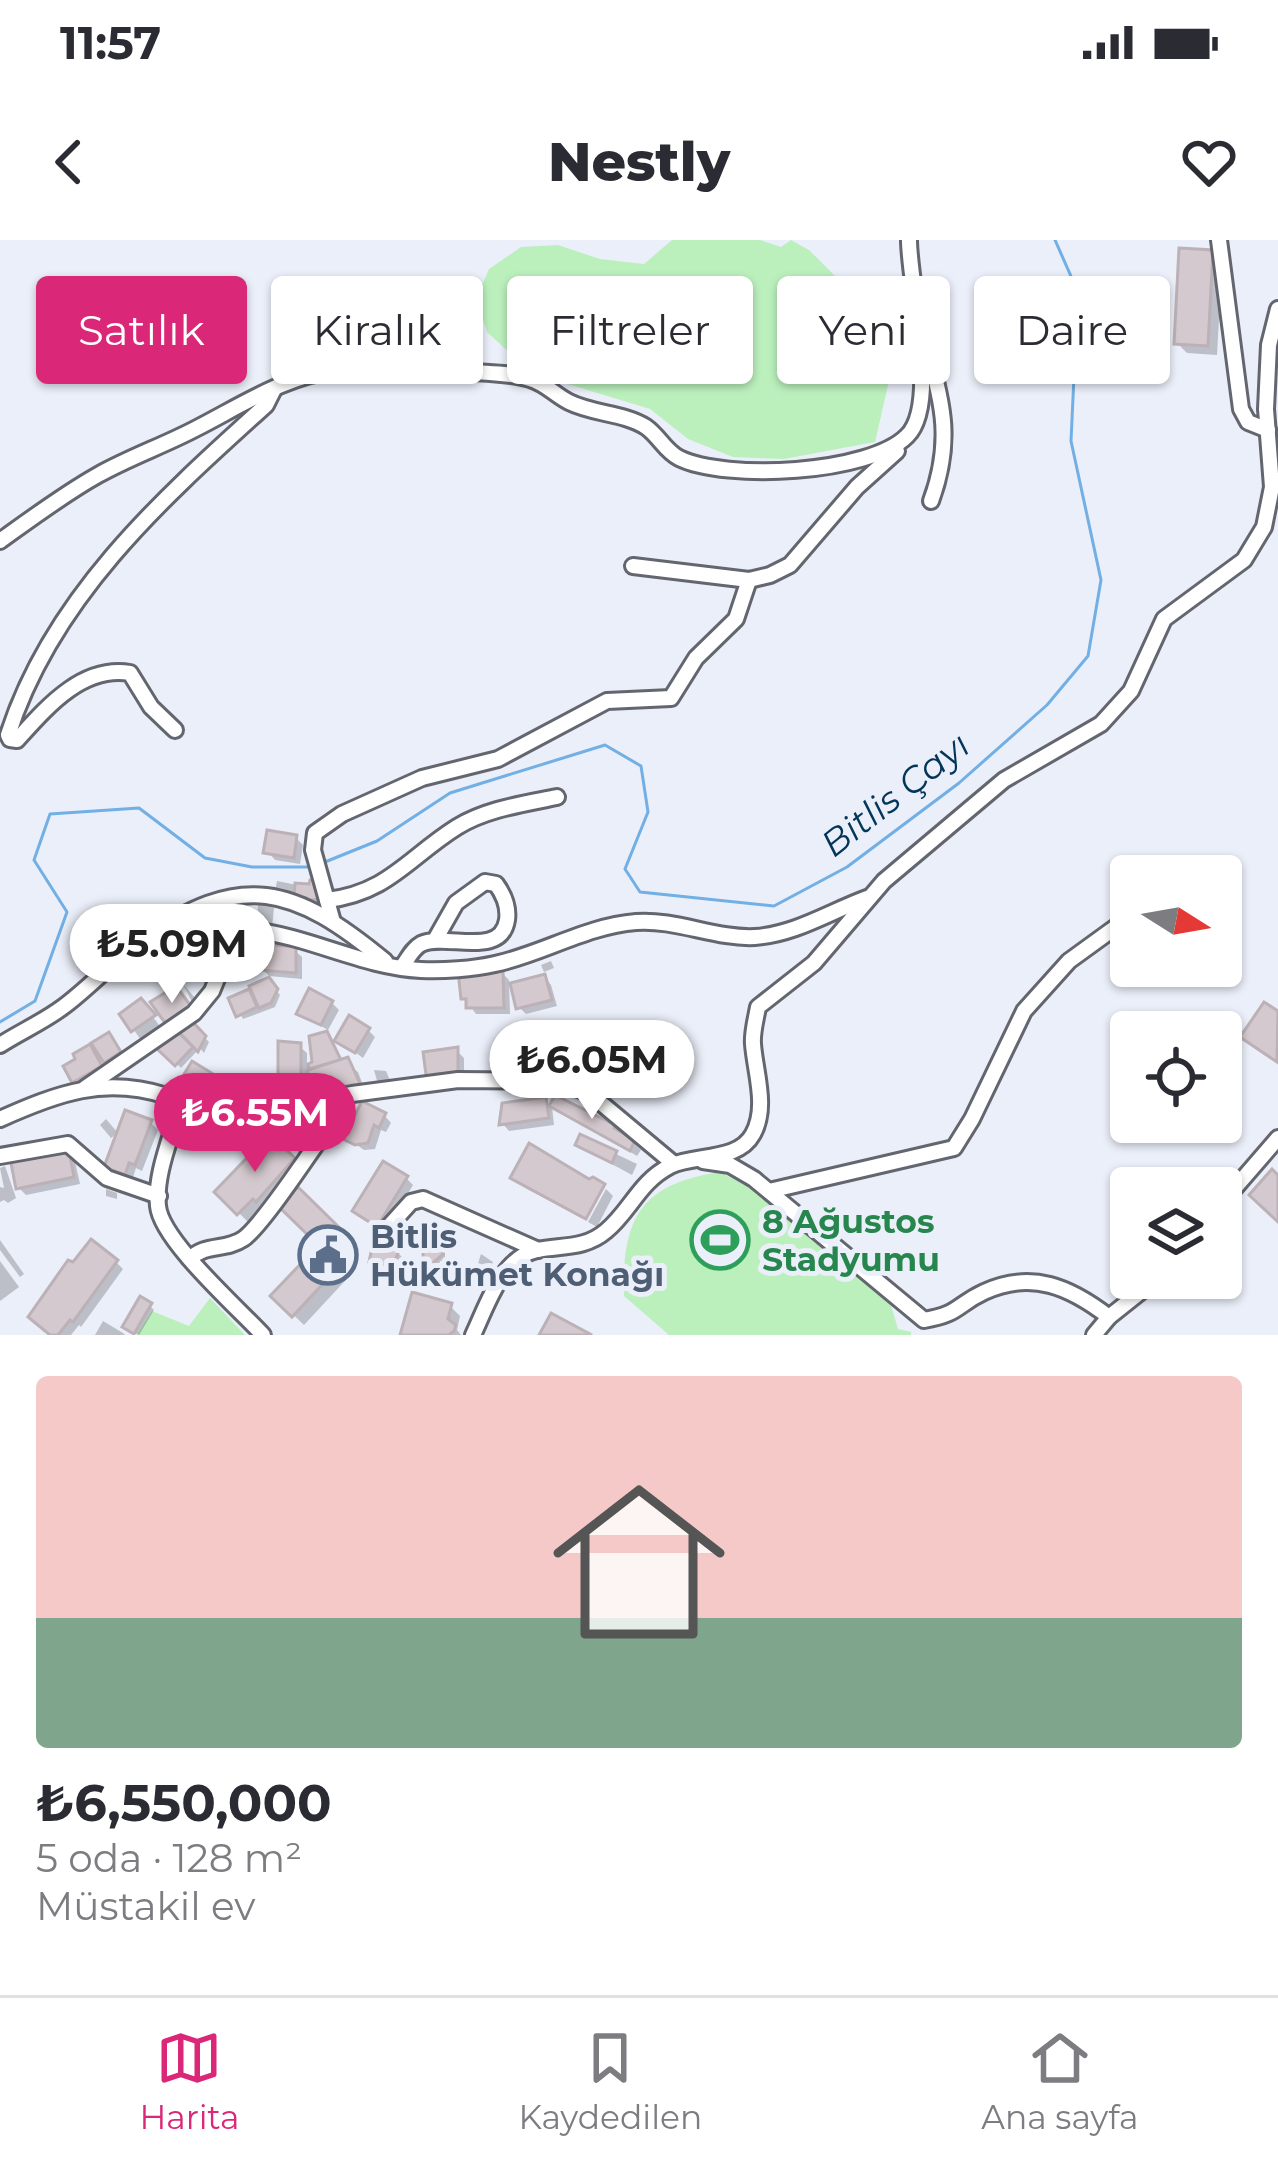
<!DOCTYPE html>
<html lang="tr">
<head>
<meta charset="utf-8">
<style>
  :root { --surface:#fff; --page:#f2f2f3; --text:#2b2b33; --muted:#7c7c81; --line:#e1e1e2; --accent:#db2777 }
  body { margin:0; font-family:Montserrat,sans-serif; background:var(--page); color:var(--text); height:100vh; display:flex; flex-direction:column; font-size:45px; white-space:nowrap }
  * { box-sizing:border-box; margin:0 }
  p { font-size:39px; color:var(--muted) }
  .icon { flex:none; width:66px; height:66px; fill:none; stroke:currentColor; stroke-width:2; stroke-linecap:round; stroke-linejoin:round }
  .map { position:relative; height:1095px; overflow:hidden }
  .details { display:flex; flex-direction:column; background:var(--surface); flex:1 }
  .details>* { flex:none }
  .hud { position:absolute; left:36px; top:36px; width:1206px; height:108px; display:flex; gap:24px }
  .needle { width:78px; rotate:101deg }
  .buttons { position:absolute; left:1110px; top:615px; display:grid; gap:24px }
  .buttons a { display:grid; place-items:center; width:132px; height:132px; border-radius:12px; background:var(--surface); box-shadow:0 3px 9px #0004; font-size:60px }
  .price { position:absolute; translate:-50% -102px; padding:0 27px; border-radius:42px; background:#fff; color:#222; font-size:39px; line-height:78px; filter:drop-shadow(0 3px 6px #0008) }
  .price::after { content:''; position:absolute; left:50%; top:72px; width:36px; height:27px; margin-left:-18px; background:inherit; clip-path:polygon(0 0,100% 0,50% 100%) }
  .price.selected { background:var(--accent); color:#fff }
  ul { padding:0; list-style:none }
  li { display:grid; align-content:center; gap:24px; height:636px; padding:0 36px }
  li+li { border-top:3px solid var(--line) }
  li span { display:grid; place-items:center; height:372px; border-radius:12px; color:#555 }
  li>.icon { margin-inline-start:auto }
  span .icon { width:216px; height:216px; fill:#fffc; stroke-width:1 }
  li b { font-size:51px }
  .pill { padding:0 42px; border-radius:12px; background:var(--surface); box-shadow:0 3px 9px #0004; font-size:42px; line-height:108px }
  .pill.selected { background:var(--accent); color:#fff }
  .status { display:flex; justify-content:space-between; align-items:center; height:84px; padding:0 60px; background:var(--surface); direction:ltr }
  .status svg { height:33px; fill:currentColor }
  header { display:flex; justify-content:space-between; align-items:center; height:156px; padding:0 36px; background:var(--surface); font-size:54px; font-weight:800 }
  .menu { display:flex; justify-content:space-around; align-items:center; height:168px; border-top:3px solid var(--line); background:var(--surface); font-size:33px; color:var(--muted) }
  .menu a { display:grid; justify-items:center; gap:6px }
  .menu .selected { color:var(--accent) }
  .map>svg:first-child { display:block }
  .green { fill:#bbf0bd }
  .shadow { fill:#0003 }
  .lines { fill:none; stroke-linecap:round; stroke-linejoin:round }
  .stream { stroke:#71afe4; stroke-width:3 }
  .building { fill:#d4c9ce; stroke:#bcb1b6; stroke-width:3 }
  .minor-casing { stroke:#63666e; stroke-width:20 }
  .minor { stroke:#fff; stroke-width:14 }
  .labels { text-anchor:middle; stroke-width:10; stroke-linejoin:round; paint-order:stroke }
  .leisure-label { font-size:33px; font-weight:bold; fill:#27864d; stroke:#ebeff9; text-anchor:start }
  .service-label { font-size:33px; font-weight:bold; fill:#4e5e75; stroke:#ebeff9; text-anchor:start }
  .water-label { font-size:36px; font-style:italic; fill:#023557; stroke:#ebeff9 }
</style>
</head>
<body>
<div class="status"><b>11:57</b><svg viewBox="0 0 49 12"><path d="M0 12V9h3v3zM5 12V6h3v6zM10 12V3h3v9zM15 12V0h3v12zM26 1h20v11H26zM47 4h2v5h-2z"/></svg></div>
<header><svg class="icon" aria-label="back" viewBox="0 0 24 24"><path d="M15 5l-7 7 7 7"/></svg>Nestly<svg class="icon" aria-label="heart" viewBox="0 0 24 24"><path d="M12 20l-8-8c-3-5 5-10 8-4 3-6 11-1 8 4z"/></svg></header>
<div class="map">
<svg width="1278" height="1095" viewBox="0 0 1278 1095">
  <rect width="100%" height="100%" fill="#ebeff9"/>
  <!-- green -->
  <g class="green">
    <polygon points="672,0 760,0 781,7 791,0 809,10 854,55 910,90 897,106 875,202 784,219 733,217 688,199 650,169 548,138 512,115 487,92 476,59 489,29 521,7 558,5 600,19 644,24"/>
    <path d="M720,932L753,949L891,1065L898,1089L911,1092V1095H669L624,1056C622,979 640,944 720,932Z"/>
    <polygon points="210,1058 245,1095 137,1095 152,1071 189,1086"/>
  </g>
  <!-- shadow -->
  <g class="shadow">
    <polygon points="1212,12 1222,23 1217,115 1187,113 1177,103"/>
    <polygon points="296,598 303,605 300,624 275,620 268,612"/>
    <polygon points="277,641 312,648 319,643 321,663 313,664 275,652"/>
    <polygon points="258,664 274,668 272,687 257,683"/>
    <polygon points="226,669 238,694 217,697 213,692"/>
    <polygon points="294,710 302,717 302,739 269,736 262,729"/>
    <polygon points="551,721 554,728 544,732 541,725"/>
    <polygon points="502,733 509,740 510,774 476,774 464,758"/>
    <polygon points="544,737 551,745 557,766 526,774 519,767"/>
    <polygon points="269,741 280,755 275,767 243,779 232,759"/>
    <polygon points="183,744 202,766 198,769 193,764"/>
    <polygon points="176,750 190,783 209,802 204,813 200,808 181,828 165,812"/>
    <polygon points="332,763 339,770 328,790 300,774"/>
    <polygon points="145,766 167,796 144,804 123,775"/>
    <polygon points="368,790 375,797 363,818 338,800"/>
    <polygon points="326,795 343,821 358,832 366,853 319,863 307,852 307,863 288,865 281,857 299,806 307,813 307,827 316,825"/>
    <polygon points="90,808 107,833 82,848 75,841"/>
    <polygon points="457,811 464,818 464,844 437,848"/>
    <polygon points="374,830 386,831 392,845 379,848"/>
    <polygon points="216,839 223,846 208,870 178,849"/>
    <polygon points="545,860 552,867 554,885 509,891 502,883"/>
    <polygon points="553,865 614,887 641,910 637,916"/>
    <polygon points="384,875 391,883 386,892 381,890 375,909 364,910 347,898"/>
    <polygon points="106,879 118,893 111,898 100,885"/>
    <polygon points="151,883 158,890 142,931 136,928 132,940 114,934 107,927"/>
    <polygon points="295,895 300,899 311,917 304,920 299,915"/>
    <polygon points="270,899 302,930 249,983 218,952"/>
    <polygon points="582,908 616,914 637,924 632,935"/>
    <polygon points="67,909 74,917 80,944 26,955 19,948"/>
    <polygon points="5,926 16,958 8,963 4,960 0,962 0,947 4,948 0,928"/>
    <polygon points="514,937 593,941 605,948 600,948 583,979 524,947"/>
    <polygon points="406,938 413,945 385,992 356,971"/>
    <polygon points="106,949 117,953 117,959 106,956"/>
    <polygon points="606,949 613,956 597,987 588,982"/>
    <polygon points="298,952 358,1010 356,1029 304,1085 274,1056 315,1013 317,1000"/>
    <polygon points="0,1000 24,1034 20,1037 0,1010"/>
    <polygon points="441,1002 445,1006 445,1021 440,1021 438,1033 431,1033 426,1029"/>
    <polygon points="375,1007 398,1013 402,1017 398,1027 377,1024 373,1020"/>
    <polygon points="481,1014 493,1022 491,1033 477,1027"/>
    <polygon points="0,1021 19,1047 0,1061"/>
    <polygon points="116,1022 123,1029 81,1087 79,1085 71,1095 53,1095"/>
    <polygon points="150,1066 154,1070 139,1095 130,1091"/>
    <polygon points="450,1066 460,1076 457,1090 461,1095 403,1095"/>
    <polygon points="103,1081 123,1093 125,1095 95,1095"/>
  </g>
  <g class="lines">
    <!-- stream -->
    <g class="stream">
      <polyline points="325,622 377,601 450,553 605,505 641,526 648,572 625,629 640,652 774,666 847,627 959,543 1047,465 1088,416 1101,340 1071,201 1074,136 1096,93 1055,0"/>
      <polyline points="0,782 35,761 67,672 34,620 50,574 139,568 205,618 252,627 311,627"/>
    </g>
  </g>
  <!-- building -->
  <g class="building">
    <polygon points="1179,8 1213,10 1208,106 1174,104"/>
    <polygon points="267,590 297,595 294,618 263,613"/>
    <polygon points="310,640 320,640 318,659 306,661 306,658 294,657 295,643 309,644"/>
    <polygon points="227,666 236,690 210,694 207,668"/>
    <polygon points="261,704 296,707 296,733 259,730"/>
    <polygon points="503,730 504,768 466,768 466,759 461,759 458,731"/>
    <polygon points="545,734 552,760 516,769 510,743"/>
    <polygon points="269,737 278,749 271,763 259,768 249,746"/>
    <polygon points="176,746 193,769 168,787 150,762"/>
    <polygon points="309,748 333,761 321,785 296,774"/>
    <polygon points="249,749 257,767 236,777 228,758"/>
    <polygon points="141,758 156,775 131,792 119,774"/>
    <polygon points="1264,762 1278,771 1277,822 1240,797"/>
    <polygon points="349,775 370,788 355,813 334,801"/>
    <polygon points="190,779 206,796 198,812 178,791"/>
    <polygon points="175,789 193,807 175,826 156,808"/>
    <polygon points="327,791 341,820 309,829 308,824 312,822 309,796"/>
    <polygon points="109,792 121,812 104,823 91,803"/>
    <polygon points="278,801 301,803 301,857 278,859"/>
    <polygon points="90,804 102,826 72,843 63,826 75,819 73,814"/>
    <polygon points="458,807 458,837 427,842 423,812"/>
    <polygon points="348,817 361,846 309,858 305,843 308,830"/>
    <polygon points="192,821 218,837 201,865 175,849"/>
    <polygon points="555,855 615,885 614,888 635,900 630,911 549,866"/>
    <polygon points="546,857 549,878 499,885 502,863"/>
    <polygon points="362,861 386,873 379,888 374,885 368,903 355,905 343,899"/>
    <polygon points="125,870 152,880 135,925 129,923 125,935 104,927"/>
    <polygon points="270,894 295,918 256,962 253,959 237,975 214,952"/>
    <polygon points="580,894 617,911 612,923 575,905"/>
    <polygon points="529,903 589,939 593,937 605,944 586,979 510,938"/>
    <polygon points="68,906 74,937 16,949 10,918"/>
    <polygon points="383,921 408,936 377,987 352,971"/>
    <polygon points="1272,929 1278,935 1278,982 1249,955"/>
    <polygon points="298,947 349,997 347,1018 292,1077 270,1056 312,1012 314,1001 279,967"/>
    <polygon points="423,998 442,999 443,1014 434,1022 435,1031 423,1030"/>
    <polygon points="91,999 118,1020 73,1082 70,1080 58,1095 50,1095 28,1077 68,1020 73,1022"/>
    <polygon points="373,1003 399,1010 393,1026 369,1022"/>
    <polygon points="412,1052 452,1063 448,1079 456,1085 454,1091 449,1095 400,1095"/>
    <polygon points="140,1056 152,1063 134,1094 122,1087"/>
    <polygon points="551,1073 592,1095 539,1095"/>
  </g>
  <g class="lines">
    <!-- minor casing -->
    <g class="minor-casing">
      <g id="minor">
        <polyline points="1219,0 1241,169 1248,182 1268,190"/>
        <path d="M927,108C944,165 952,204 931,261"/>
        <path d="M0,301C32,278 64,254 98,235C130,217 165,205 197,188C242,165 288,134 339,130C380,126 417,128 458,131C482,133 506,132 530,139C545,143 555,155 569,162C593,174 624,173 646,187C659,196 665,211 679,218C726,241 869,234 907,196C940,164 909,45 909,0"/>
        <polyline points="633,326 749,340 770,335 790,325 857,247 897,211"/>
        <path d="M175,490L151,467L130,433C82,425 46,468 17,500L10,499L8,495C52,357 162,259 266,165L274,149"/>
        <path d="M327,660C388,653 409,617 457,587C486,569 523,564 557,557"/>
        <polyline points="333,682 313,610 315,593 342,574 422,538 498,519 607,461 671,458 696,418 736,379 749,340"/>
        <path d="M402,727C408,719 412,709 421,704C445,692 501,719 507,680C509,666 504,655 496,644L485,642L456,663L435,700"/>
        <path d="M0,805C20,792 43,782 63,767C90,747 113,721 140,702C241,629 294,646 385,721"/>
        <path d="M85,848L194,773L212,751L225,719L251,690C309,696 362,727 421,730C443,731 473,729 495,724C542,714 586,686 636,682C676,679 716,699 755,697C796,694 829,672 867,658"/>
        <polyline points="167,856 212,879 352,854 458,840 558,841 589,853 674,924"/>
        <path d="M0,879C58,853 104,836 167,856L177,875C169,903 155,937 158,966C161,1000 238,1068 263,1095"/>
        <polyline points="0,916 68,904 107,938 159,956"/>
        <path d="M703,921L730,925L754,939L924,1080C960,1074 956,1065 984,1052C1032,1030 1070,1047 1109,1077"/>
        <polyline points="769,951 954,908 972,879 1024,771 1069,721 1131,676"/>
        <polyline points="1221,964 1278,898"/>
        <polyline points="382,994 411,962 423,959 538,1010"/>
        <path d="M190,1019C205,1003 225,1011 243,999C261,987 310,913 326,890"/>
        <path d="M473,1095C487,1066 501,1018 537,1010C562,1005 585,1009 606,991C631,970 639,942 670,926C695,914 738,922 753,894C768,867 755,832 753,804C752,792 756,779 758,767L814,723L884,641L1004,540L1101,484L1131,451L1164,379L1244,320L1264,287L1272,247L1266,169L1269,105L1278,69"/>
        <polyline points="1094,1095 1109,1077 1158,1038"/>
      </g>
    </g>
    <!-- minor -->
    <use href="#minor" class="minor"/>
  </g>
  <!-- icons -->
  <defs>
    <g id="stadium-ring" transform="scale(3)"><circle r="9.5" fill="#ebeff9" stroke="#2e9e5b" stroke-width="1.5"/><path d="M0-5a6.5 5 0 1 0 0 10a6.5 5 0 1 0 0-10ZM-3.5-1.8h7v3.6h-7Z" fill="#2e9e5b"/></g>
    <g id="civic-ring" transform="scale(3)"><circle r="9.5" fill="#ebeff9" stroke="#5c6f8a" stroke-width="1.5"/><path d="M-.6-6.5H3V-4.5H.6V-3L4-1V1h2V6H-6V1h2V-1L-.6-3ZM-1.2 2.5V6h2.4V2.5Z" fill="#5c6f8a"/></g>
  </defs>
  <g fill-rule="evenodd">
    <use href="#stadium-ring" x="720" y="1000"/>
    <use href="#civic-ring" x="328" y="1015"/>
  </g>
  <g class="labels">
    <!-- leisure labels -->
    <g class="leisure-label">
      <text x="762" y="993">8 Ağustos<tspan x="762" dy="38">Stadyumu</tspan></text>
    </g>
    <!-- service labels -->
    <g class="service-label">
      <text x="370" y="1008">Bitlis<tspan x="370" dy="38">Hükümet Konağı</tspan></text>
    </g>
    <!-- water labels -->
    <g class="water-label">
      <text transform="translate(895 554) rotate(-38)" y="13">Bitlis Çayı</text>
    </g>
  </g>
</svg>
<div class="buttons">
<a><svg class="needle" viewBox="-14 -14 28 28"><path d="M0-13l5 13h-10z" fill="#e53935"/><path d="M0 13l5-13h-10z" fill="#7c7c81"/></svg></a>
<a><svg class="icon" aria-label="locate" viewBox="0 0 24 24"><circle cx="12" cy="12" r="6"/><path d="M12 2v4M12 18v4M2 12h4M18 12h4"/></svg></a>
<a><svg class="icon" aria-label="layers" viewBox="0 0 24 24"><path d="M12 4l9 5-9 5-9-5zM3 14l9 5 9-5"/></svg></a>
</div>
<b class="price" style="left:172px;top:766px">₺5.09M</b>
<b class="price" style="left:592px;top:882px">₺6.05M</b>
<b class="price selected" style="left:255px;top:935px">₺6.55M</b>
<div class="hud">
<a class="pill selected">Satılık</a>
<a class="pill">Kiralık</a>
<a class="pill">Filtreler</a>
<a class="pill">Yeni</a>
<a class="pill">Daire</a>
</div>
</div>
<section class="details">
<ul>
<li><span style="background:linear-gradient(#f6c9c9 65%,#7fa58c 0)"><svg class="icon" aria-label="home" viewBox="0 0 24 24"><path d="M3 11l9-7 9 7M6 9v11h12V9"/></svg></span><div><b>₺6,550,000</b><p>5 oda · 128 m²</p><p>Müstakil ev</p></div></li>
</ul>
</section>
<nav class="menu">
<a class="selected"><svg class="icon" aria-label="map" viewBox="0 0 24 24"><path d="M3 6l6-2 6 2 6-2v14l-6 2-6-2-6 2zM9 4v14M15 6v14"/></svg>Harita</a>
<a><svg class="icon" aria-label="saved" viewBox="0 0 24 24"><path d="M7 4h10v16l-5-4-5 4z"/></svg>Kaydedilen</a>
<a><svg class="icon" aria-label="home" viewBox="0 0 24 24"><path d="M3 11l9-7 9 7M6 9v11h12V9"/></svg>Ana sayfa</a>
</nav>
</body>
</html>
